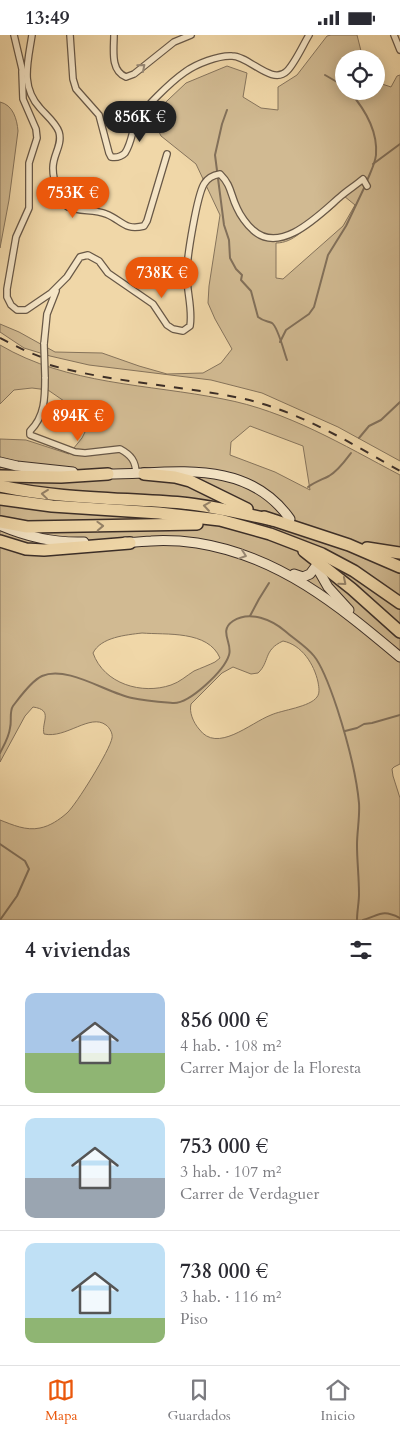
<!DOCTYPE html>
<html lang="es">
<head>
<meta charset="utf-8">
<style>
  :root { --surface:#fff; --page:#f7f7f7; --text:#2b2b33; --muted:#7c7c81; --line:#e1e1e2; --accent:#ea580c }
  body { margin:0; font-family:Cardo,serif; background:var(--page); color:var(--text); height:100vh; display:flex; flex-direction:column; font-size:19px; white-space:nowrap }
  * { box-sizing:border-box; margin:0 }
  p { font-size:16px; color:var(--muted) }
  .icon { flex:none; width:28px; height:28px; fill:none; stroke:currentColor; stroke-width:2; stroke-linecap:round; stroke-linejoin:round }
  .map { position:relative; height:885px; overflow:hidden }
  .sheet { display:flex; flex-direction:column; background:var(--surface); flex:1 }
  .sheet>* { flex:none }
  .controls { position:absolute; left:335px; top:15px; display:grid; gap:10px }
  .controls a { display:grid; place-items:center; width:50px; height:50px; border-radius:50%; background:var(--surface); box-shadow:0 2px 12px #0003; font-size:25px }
  .price { position:absolute; translate:-50% -42px; padding:0 11px; border-radius:18px; background:var(--accent); color:#fff; font-size:16px; line-height:32px; filter:drop-shadow(0 1px 2px #0008) }
  .price::after { content:''; position:absolute; left:50%; top:30px; width:15px; height:11px; margin-left:-8px; background:inherit; clip-path:polygon(0 0,100% 0,50% 100%) }
  .price.selected { background:#222; color:#fff }
  ul { padding:0; list-style:none }
  li { display:flex; align-items:center; gap:15px; height:125px; padding:0 25px }
  li+li { border-top:1px solid var(--line) }
  li span { display:grid; place-items:center; flex:none; width:140px; height:100px; border-radius:10px; color:#555 }
  li>.icon { margin-inline-start:auto }
  span .icon { width:60px; height:60px; fill:#fffc; stroke-width:1 }
  li b { font-size:21px }
  h2 { display:flex; justify-content:space-between; align-items:center; height:60px; padding:0 25px; font-size:21px }
  .status { display:flex; justify-content:space-between; align-items:center; height:35px; padding:0 25px; background:var(--surface); direction:ltr }
  .status svg { height:14px; fill:currentColor }
  .dock { display:flex; justify-content:space-around; align-items:center; height:70px; border-top:1px solid var(--line); background:var(--surface); font-size:14px; color:var(--muted) }
  .dock a { display:grid; justify-items:center; gap:2px }
  .dock .selected { color:var(--accent) }
  .map>svg:first-child { display:block }
  .green { fill:#d1ba92; stroke:#86745c; fill-rule:evenodd }
  .lines { fill:none; stroke-linecap:round; stroke-linejoin:round }
  .stream { stroke:#82705a; stroke-width:2 }
  .secondary-tunnel { stroke:#ccb58e; stroke-width:9; stroke-dasharray:9 4.5; stroke-linecap:butt }
  .minor-casing { stroke:#685847; stroke-width:8 }
  .secondary-casing { stroke:#3a2d27; stroke-width:11 }
  .motorway-casing { stroke:#3a2d27; stroke-width:14 }
  .minor { stroke:#f5e5c6; stroke-width:5.5 }
  .secondary { stroke:#f5e5c6; stroke-width:9 }
  .motorway { stroke:#f0d7a8; stroke-width:11 }
  .rail { stroke:#3a2d27; stroke-width:2; stroke-dasharray:9 9; stroke-linecap:butt }
  .minor-bridge-casing { stroke:#685847; stroke-width:8; stroke-linecap:butt }
  .minor-bridge { stroke:#f5e5c6; stroke-width:5.5 }
  .oneway { stroke:#988976 }
  .oneway2 { stroke:#958268 }
</style>
</head>
<body>
<div class="status"><b>13:49</b><svg viewBox="0 0 49 12"><path d="M0 12V9h3v3zM5 12V6h3v6zM10 12V3h3v9zM15 12V0h3v12zM26 1h20v11H26zM47 4h2v5h-2z"/></svg></div>
<div class="map">
<svg width="400" height="885" viewBox="0 0 400 885">
  <rect width="100%" height="100%" fill="#f0d7a8"/>
  <filter id="stains"><feTurbulence type="fractalNoise" baseFrequency=".004" numOctaves="4"/><feColorMatrix values="0 0 0 0 .2 0 0 0 0 .09 0 0 0 0 .02 0 0 0 .5 -.17"/></filter>
  <radialGradient id="worn" r=".72"><stop offset=".6" stop-color="#630" stop-opacity="0"/><stop offset="1" stop-color="#630" stop-opacity=".3"/></radialGradient>
  <!-- green -->
  <g class="green">
    <path d="M331,0H357L363,24H344V56H376V47L391,52L397,41L400,40V426L338,392L262,358L211,345L89,330L50,321L24,313L0,297V289L19,297L55,317L102,318L139,331L167,339L203,338L221,328L232,314L215,284L208,268L209,251L220,180L196,129L161,101L151,81L186,48L227,31L247,38L243,62L261,73L278,75V52L297,40L327,1ZM344,161L355,170L343,191L283,244L276,243V208C294,208 304,193 317,184C328,177 336,172 344,161Z"/>
    <path d="M0,67C13,70 17,84 18,96L9,165L0,213Z"/>
    <path d="M0,310C68,350 148,349 223,364C287,376 343,410 400,440V729L394,732L392,734L393,741L400,763V885H0V785C13,790 26,796 40,793C50,791 59,785 67,778C76,770 110,715 112,703C113,699 110,693 106,690C90,678 66,704 44,699C41,687 54,675 33,672L25,681L0,727V404L26,405L69,419L82,403L92,383L89,378L64,366L48,355L32,353L14,355L0,369ZM250,391L303,411L310,455L275,437L230,420L231,407ZM142,598C166,600 208,595 220,623L215,627C209,630 201,633 194,636C186,641 180,647 171,650C142,660 104,649 93,618C101,602 126,600 142,598ZM283,606C302,610 314,629 318,647C319,653 320,658 317,662C310,672 282,675 271,680C250,688 217,719 199,694C193,687 189,677 191,669L222,638L233,632L251,639L258,638C270,627 263,615 283,606Z"/>
  </g>
  <g class="lines">
    <!-- stream -->
    <g class="stream">
      <polyline points="325,40 344,51"/>
      <path d="M349,56C364,73 378,96 376,120C375,129 370,138 367,146"/>
      <path d="M227,75L222,89L215,120L224,190L229,205L230,223L236,234L242,240L241,245L251,256L258,282C263,286 267,286 272,288C278,292 284,317 287,325"/>
      <polyline points="373,129 400,109"/>
      <polyline points="280,307 286,295 309,279 314,272 328,220 346,191 365,151"/>
      <polyline points="359,403 369,391 381,385 400,367"/>
      <path d="M308,452C315,447 321,445 329,441C338,436 345,426 351,418"/>
      <polyline points="250,581 259,564 269,548"/>
      <polyline points="345,696 357,693 364,689 372,688 400,680"/>
      <path d="M0,718C4,710 9,702 10,693C12,686 9,677 13,671C20,662 31,646 42,641C67,630 107,658 132,663C145,666 161,667 174,668C190,668 224,636 229,620C233,608 218,596 233,586C250,575 272,585 285,596C294,604 306,611 314,621C323,632 332,658 337,673C347,704 356,736 359,768C360,782 357,796 357,810C357,826 359,842 359,859C359,868 357,876 357,885"/>
      <polyline points="0,809 25,826 29,834 17,861 0,885"/>
      <path d="M363,885C380,880 382,874 400,883"/>
    </g>
    <!-- secondary-tunnel -->
    <polyline class="secondary-tunnel" points="294,490 308,516"/>
    <!-- minor casing -->
    <g class="minor-casing">
      <g id="minor">
        <polyline points="14,0 23,38"/>
        <path d="M32,0C28,27 20,51 40,73C45,79 56,88 59,97C63,110 52,121 53,134C53,143 59,168 68,172C80,177 94,174 106,179C122,185 124,196 144,191L147,186L167,119"/>
        <path d="M70,0L73,44L76,54L99,80L109,118L111,122C117,123 121,122 125,118C131,109 132,98 135,89C141,75 172,46 185,37C196,29 219,20 232,21C249,21 272,51 287,36C295,28 303,10 309,0"/>
        <path d="M114,0C114,14 110,36 126,42L134,39L174,7L191,0"/>
        <polyline points="394,0 400,15"/>
        <path d="M22,37L23,64L36,94L37,103L29,128V173L16,202L7,254V262L11,270L17,275H26L51,258L67,242L80,222L88,220L99,226L108,238L153,269L167,290L173,294L183,296L190,291C193,273 186,255 187,237C187,221 197,161 204,149C208,142 214,140 220,139C232,151 230,159 237,173C240,180 247,190 253,195C281,221 321,178 341,161C348,155 356,150 363,144L367,151"/>
        <polyline points="44,309 47,279 56,256"/>
        <path d="M45,342C45,363 45,381 30,396V400L75,417L85,418L120,414C131,420 136,426 136,439"/>
      </g>
    </g>
    <!-- secondary casing -->
    <g class="secondary-casing">
      <g id="secondary">
        <polyline points="0,427 17,431 73,437"/>
        <path d="M103,439C169,440 245,420 290,484"/>
        <path d="M2,491C28,502 57,508 84,507"/>
        <path d="M125,507C134,508 143,506 151,506C167,505 182,506 197,508C279,521 338,570 400,622"/>
        <polyline points="294,539 303,542 310,539 316,531 328,552 349,575"/>
      </g>
    </g>
    <!-- motorway casing -->
    <g class="motorway-casing">
      <g id="motorway">
        <polyline points="144,439 175,442 190,446 247,474"/>
        <polyline points="0,441 61,442 108,439"/>
        <path d="M0,451C60,464 121,463 182,468C212,471 242,478 272,485"/>
        <polyline points="0,464 52,471 159,478 220,485 270,499 322,519 354,536 400,568"/>
        <polyline points="264,482 349,510 400,532"/>
        <polyline points="0,487 27,492 197,489"/>
        <polyline points="0,506 26,514 44,515 130,508"/>
        <polyline points="367,513 400,518"/>
        <polyline points="304,516 352,554 400,597"/>
      </g>
    </g>
    <!-- minor -->
    <use href="#minor" class="minor"/>
    <!-- secondary -->
    <use href="#secondary" class="secondary"/>
    <!-- motorway -->
    <use href="#motorway" class="motorway"/>
    <!-- rail -->
    <g class="rail">
      <polyline points="0,303 26,316 41,322"/>
      <path d="M50,330C114,348 180,350 245,364C300,377 351,408 400,436"/>
    </g>
    <!-- minor-bridge casing -->
    <g class="minor-bridge-casing">
      <polyline id="minor-bridge" points="44,309 45,342"/>
    </g>
    <!-- minor-bridge -->
    <use href="#minor-bridge" class="minor-bridge"/>
  </g>
  <!-- one-way arrows -->
  <defs><path id="oneway-chevron" d="M-2-3.5L2.5 0L-2 3.5" fill="none" stroke-width="1.6" stroke-linecap="round" stroke-linejoin="round" transform="scale(1.25)"/></defs>
  <g class="oneway">
    <use href="#oneway-chevron" transform="translate(142 32) rotate(-40)"/>
    <use href="#oneway-chevron" transform="translate(243 520) rotate(19)"/>
  </g>
  <g class="oneway2">
    <use href="#oneway-chevron" transform="translate(45 459) rotate(-174)"/>
    <use href="#oneway-chevron" transform="translate(207 471) rotate(-172)"/>
    <use href="#oneway-chevron" transform="translate(100 491) rotate(-2)"/>
    <use href="#oneway-chevron" transform="translate(343 547) rotate(40)"/>
  </g>
  <rect width="100%" height="100%" filter="url(#stains)"/>
  <rect width="100%" height="100%" fill="url(#worn)"/>
</svg>
<div class="controls">
<a><svg class="icon" aria-label="locate" viewBox="0 0 24 24"><circle cx="12" cy="12" r="6"/><path d="M12 2v4M12 18v4M2 12h4M18 12h4"/></svg></a>
</div>
<b class="price selected" style="left:140px;top:108px">856K €</b>
<b class="price" style="left:73px;top:184px">753K €</b>
<b class="price" style="left:162px;top:264px">738K €</b>
<b class="price" style="left:78px;top:407px">894K €</b>
</div>
<section class="sheet">
<h2>4 viviendas<svg class="icon" aria-label="filters" viewBox="0 0 24 24"><path d="M4 7h16M4 17h16"/><circle cx="9" cy="7" r="2"/><circle cx="15" cy="17" r="2"/></svg></h2>
<ul>
<li><span style="background:linear-gradient(#a9c7e8 60%,#8fb573 0)"><svg class="icon" aria-label="home" viewBox="0 0 24 24"><path d="M3 11l9-7 9 7M6 9v11h12V9"/></svg></span><div><b>856 000 €</b><p>4 hab. · 108 m²</p><p>Carrer Major de la Floresta</p></div></li>
<li><span style="background:linear-gradient(#bfe0f5 60%,#9aa5b1 0)"><svg class="icon" aria-label="home" viewBox="0 0 24 24"><path d="M3 11l9-7 9 7M6 9v11h12V9"/></svg></span><div><b>753 000 €</b><p>3 hab. · 107 m²</p><p>Carrer de Verdaguer</p></div></li>
<li><span style="background:linear-gradient(#bfe0f5 75%,#8fb573 0)"><svg class="icon" aria-label="home" viewBox="0 0 24 24"><path d="M3 11l9-7 9 7M6 9v11h12V9"/></svg></span><div><b>738 000 €</b><p>3 hab. · 116 m²</p><p>Piso</p></div></li>
</ul>
</section>
<nav class="dock">
<a class="selected"><svg class="icon" aria-label="map" viewBox="0 0 24 24"><path d="M3 6l6-2 6 2 6-2v14l-6 2-6-2-6 2zM9 4v14M15 6v14"/></svg>Mapa</a>
<a><svg class="icon" aria-label="saved" viewBox="0 0 24 24"><path d="M7 4h10v16l-5-4-5 4z"/></svg>Guardados</a>
<a><svg class="icon" aria-label="home" viewBox="0 0 24 24"><path d="M3 11l9-7 9 7M6 9v11h12V9"/></svg>Inicio</a>
</nav>
</body>
</html>
